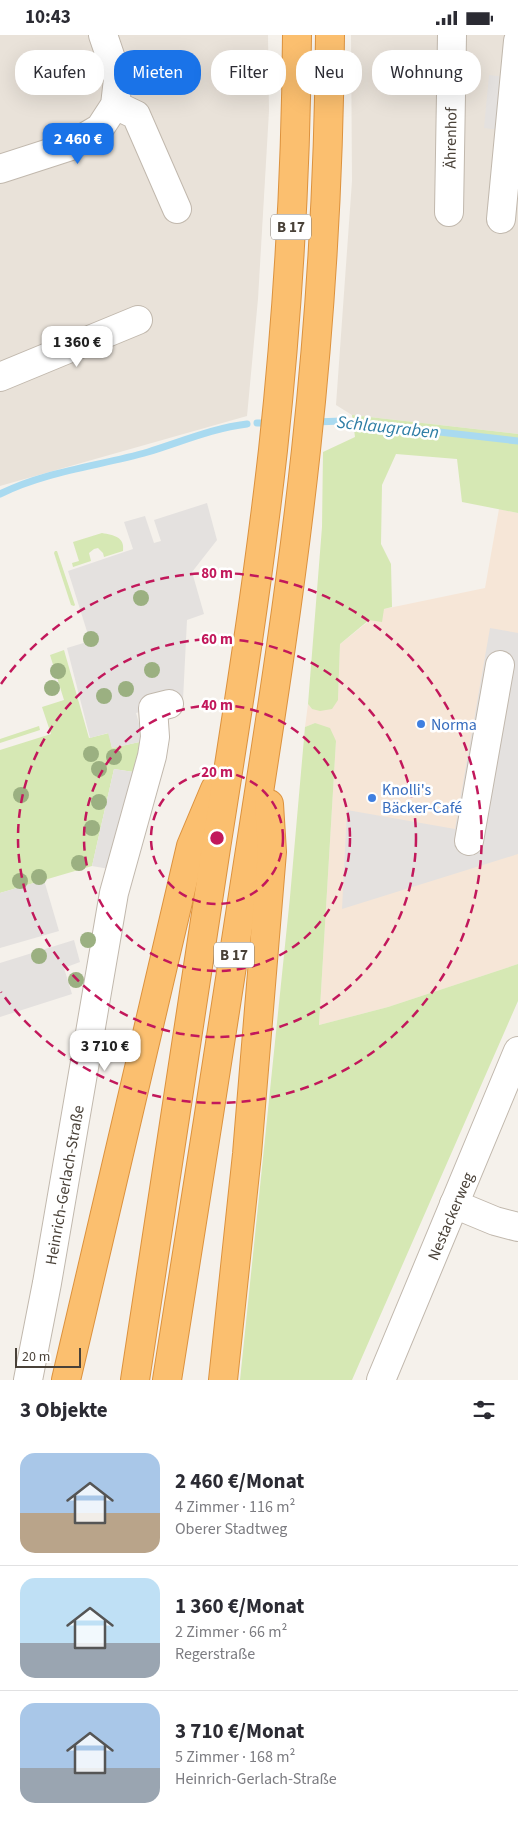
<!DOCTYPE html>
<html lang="de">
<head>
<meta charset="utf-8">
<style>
  :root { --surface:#fff; --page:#f2f2f3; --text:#2b2b33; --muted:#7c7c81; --line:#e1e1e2; --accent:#1a73e8 }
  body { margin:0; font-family:"Source Sans 3",sans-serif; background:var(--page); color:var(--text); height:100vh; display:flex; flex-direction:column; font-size:19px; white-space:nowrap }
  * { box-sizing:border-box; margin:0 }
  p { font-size:16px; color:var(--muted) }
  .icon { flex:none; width:28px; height:28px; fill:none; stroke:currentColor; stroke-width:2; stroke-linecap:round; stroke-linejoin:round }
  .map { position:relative; height:1345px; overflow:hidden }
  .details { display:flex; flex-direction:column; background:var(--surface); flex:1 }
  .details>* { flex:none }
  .banner { position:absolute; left:15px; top:15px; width:489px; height:45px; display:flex; gap:10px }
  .scale { position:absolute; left:15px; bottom:12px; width:66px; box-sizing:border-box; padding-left:5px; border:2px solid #494138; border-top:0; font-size:14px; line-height:18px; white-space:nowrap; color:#494138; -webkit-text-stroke:4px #fff; paint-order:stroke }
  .price { position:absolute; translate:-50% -42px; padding:0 11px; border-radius:10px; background:#fff; color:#222; font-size:16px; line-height:32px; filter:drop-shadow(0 1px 2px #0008) }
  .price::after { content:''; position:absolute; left:50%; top:30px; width:15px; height:11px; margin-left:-8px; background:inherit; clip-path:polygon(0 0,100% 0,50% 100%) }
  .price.active { background:var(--accent); color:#fff }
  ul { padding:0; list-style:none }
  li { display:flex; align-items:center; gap:15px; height:125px; padding:0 20px }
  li+li { border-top:1px solid var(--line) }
  li span { display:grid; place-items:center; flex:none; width:140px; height:100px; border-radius:15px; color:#555 }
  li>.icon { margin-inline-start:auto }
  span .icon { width:60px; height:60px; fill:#fffc; stroke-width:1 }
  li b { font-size:21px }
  h2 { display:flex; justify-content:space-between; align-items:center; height:60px; padding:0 20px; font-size:21px }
  .tag { padding:0 18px; border-radius:20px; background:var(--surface); box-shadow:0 5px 20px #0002; font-size:18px; line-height:45px }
  .tag.active { background:var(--accent); color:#fff }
  .status { display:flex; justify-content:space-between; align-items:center; height:35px; padding:0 25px; background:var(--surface); direction:ltr }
  .status svg { height:14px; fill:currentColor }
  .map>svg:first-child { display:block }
  .residential { fill:#e9e2d9 }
  .commercial { fill:#f6e6d7 }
  .green { fill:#d6e8b4 }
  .parking { fill:#e4e1df }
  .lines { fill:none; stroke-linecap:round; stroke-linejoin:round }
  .stream { stroke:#a9daf0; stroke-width:7 }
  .minor-casing { stroke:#c1b8ad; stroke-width:30 }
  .highway-casing { stroke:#dc923e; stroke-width:30 }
  .minor { stroke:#fff; stroke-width:28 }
  .highway { stroke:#fbbf6f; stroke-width:28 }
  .tree { fill:#9bb081 }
  .ring { fill:none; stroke:#c2185b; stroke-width:2.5; stroke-dasharray:9 6 }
  .shop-dot { fill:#3f7fe0; stroke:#fff; stroke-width:2 }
  .labels { text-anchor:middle; stroke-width:5; stroke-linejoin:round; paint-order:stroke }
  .shield { fill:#fff; stroke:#807a74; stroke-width:1 }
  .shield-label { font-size:15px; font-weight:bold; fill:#494138 }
  .street-label { font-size:16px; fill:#494138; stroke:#fff }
  .shop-label { font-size:16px; fill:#366cbe; stroke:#fff; text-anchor:start }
  .water-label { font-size:18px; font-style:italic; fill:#2f7ea5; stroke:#fff }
  .centre { fill:#c2185b; stroke:#fff; stroke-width:2.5 }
  .ring-label { font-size:15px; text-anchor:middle; font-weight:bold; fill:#c2185b; stroke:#fff; stroke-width:5; stroke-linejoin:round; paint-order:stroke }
</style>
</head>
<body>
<div class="status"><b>10:43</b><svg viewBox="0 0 49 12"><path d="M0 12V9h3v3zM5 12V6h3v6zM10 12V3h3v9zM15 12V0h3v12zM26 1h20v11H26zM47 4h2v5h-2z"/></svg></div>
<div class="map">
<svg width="518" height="1345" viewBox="0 0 518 1345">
  <rect width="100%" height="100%" fill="#f5f1eb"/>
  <!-- residential -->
  <g class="residential">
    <polygon points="0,0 268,0 269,76 258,264 247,381 0,451"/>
    <polygon points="351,0 518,0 518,399 352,380 336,370 352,146"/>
  </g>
  <!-- commercial -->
  <polygon class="commercial" points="499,474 518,478 518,929 388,972 319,990 336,706 315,688 305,692 308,669 312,674 338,665 340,609 384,574 485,553"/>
  <!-- green -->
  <g class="green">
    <polygon points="352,380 518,399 518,478 462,467 457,424 396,419 382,450 381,509 391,529 392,572 384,574 382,587 369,585 340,609 338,665 332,674 320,676 312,674 308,669 322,492 323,417 355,402"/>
    <path d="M102,498C114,500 125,502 123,516L104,522L103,518L98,513L94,514L89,518L91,526L73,532L72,528L79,526L73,507Z"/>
    <polygon points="55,516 57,516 75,570 74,571 71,570 54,518"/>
    <polygon points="64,615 89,703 109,698 112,713 144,706 140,738 114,734 92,831 0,858 0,715 51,699 42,672 64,665 50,620"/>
    <polygon points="315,688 330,693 336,706 319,990 388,972 518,929 518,966 352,1345 240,1345 290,862 305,692"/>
    <polygon points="39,691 40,695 0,708 0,704"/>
  </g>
  <!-- parking -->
  <g class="parking">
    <polygon points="489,40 505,42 500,95 484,93"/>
    <polygon points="207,468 217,505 192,537 204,579 187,585 183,665 136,678 144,706 112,713 108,698 90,703 67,613 90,606 68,536 133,514 124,487 145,481 154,508 161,506 154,485"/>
    <polygon points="490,593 518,598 518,819 342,874 347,775 455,794"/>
    <polygon points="114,734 140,738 115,835 92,831"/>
    <polygon points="44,845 59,896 0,913 0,858"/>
    <polygon points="74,905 80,927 64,933 72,959 0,982 0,928"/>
  </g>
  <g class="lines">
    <!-- stream -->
    <g class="stream">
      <polyline points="315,387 342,386 518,406"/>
      <polyline points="257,388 271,388"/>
      <path d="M0,459C46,436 99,431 148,417C181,407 213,393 247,389"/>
    </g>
    <!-- minor casing -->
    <g class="minor-casing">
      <g id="minor">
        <polyline points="115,70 136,80 177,174"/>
        <polyline points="0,134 68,112 100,93 115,70 118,44 103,0"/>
        <polyline points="449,177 452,0"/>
        <polyline points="501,184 518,6"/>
        <polyline points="0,342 138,285"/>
        <polyline points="469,806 500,630"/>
        <polyline points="454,1169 495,1186 518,1192"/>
        <polyline points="28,1345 47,1248 114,858 152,721 155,702 153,673 169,669"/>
        <polyline points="381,1345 518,1016"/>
      </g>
    </g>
    <!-- highway casing -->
    <g class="highway-casing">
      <g id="highway">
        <polyline points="66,1345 191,811 215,754"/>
        <path d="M135,1345C162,1168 189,990 216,813C237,680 258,548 273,415C288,277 296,139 297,0"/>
        <path d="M167,1345C193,1183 218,1022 243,860C266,712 290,564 306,415C321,277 329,138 330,0"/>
        <polyline points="223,1345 247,1119 272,817 269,769"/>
      </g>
    </g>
    <!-- minor -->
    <use href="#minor" class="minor"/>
    <!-- highway -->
    <use href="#highway" class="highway"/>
  </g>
  <!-- trees -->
  <g class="tree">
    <circle cx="141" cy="563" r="8"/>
    <circle cx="91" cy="604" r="8"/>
    <circle cx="152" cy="635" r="8"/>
    <circle cx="58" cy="636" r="8"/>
    <circle cx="52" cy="653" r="8"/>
    <circle cx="126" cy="654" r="8"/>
    <circle cx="104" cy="661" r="8"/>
    <circle cx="91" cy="719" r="8"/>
    <circle cx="114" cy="722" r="8"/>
    <circle cx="99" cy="734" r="8"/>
    <circle cx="21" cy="760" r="8"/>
    <circle cx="99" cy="767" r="8"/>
    <circle cx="92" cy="793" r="8"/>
    <circle cx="79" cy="828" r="8"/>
    <circle cx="39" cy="842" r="8"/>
    <circle cx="20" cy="846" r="8"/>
    <circle cx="88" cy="905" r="8"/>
    <circle cx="39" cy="921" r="8"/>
    <circle cx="76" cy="945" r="8"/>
  </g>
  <!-- distance rings -->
  <g class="ring">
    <circle cx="217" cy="803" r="66"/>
    <circle cx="217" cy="803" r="133"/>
    <circle cx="217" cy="803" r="199"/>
    <path d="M1 649A265 265 0 1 1 1 957"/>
  </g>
  <!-- markers -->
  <g class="shop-dot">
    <circle cx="421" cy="689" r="5"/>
    <circle cx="372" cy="763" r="5"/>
  </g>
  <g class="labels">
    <!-- shield labels -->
    <g class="shield">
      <rect x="271" y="179.5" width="40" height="25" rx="4"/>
      <rect x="214" y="907.5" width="40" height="25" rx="4"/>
    </g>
    <g class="shield-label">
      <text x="291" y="197">B 17</text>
      <text x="234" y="925">B 17</text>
    </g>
    <!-- street labels -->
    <g class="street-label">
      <text transform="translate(450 103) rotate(-89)" y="6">Ährenhof</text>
      <text transform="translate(64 1150) rotate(-80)" y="6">Heinrich-Gerlach-Straße</text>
      <text transform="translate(450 1181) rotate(-67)" y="6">Nestackerweg</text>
    </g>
    <!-- shop labels -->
    <g class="shop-label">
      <text x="431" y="695">Norma</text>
      <text x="382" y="760">Knolli's<tspan x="382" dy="18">Bäcker-Café</tspan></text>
    </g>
    <!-- water labels -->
    <g class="water-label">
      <text transform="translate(388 392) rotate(6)" y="6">Schlaugraben</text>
    </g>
  </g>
  <circle cx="217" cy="803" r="8" class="centre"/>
  <g class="ring-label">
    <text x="217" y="543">80 m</text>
    <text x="217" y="609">60 m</text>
    <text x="217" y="675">40 m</text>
    <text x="217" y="742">20 m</text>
  </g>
</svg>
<div class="scale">20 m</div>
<b class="price active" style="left:78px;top:130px">2 460 €</b>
<b class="price" style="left:77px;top:333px">1 360 €</b>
<b class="price" style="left:105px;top:1037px">3 710 €</b>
<div class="banner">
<a class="tag">Kaufen</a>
<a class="tag active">Mieten</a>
<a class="tag">Filter</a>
<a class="tag">Neu</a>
<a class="tag">Wohnung</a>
</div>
</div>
<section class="details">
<h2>3 Objekte<svg class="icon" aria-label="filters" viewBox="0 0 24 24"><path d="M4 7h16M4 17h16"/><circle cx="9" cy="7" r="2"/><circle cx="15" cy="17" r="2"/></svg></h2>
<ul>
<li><span style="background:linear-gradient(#a9c7e8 60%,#b9a48a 0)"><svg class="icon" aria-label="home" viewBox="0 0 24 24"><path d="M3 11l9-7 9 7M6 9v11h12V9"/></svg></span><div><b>2 460 €/Monat</b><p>4 Zimmer · 116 m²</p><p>Oberer Stadtweg</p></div></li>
<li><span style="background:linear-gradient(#bfe0f5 65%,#9aa5b1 0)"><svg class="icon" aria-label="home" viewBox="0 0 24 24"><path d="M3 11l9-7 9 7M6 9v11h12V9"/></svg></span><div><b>1 360 €/Monat</b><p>2 Zimmer · 66 m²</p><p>Regerstraße</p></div></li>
<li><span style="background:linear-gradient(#a9c7e8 65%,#9aa5b1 0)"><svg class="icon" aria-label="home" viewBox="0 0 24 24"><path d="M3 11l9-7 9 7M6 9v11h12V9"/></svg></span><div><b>3 710 €/Monat</b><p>5 Zimmer · 168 m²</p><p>Heinrich-Gerlach-Straße</p></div></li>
</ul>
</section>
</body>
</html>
